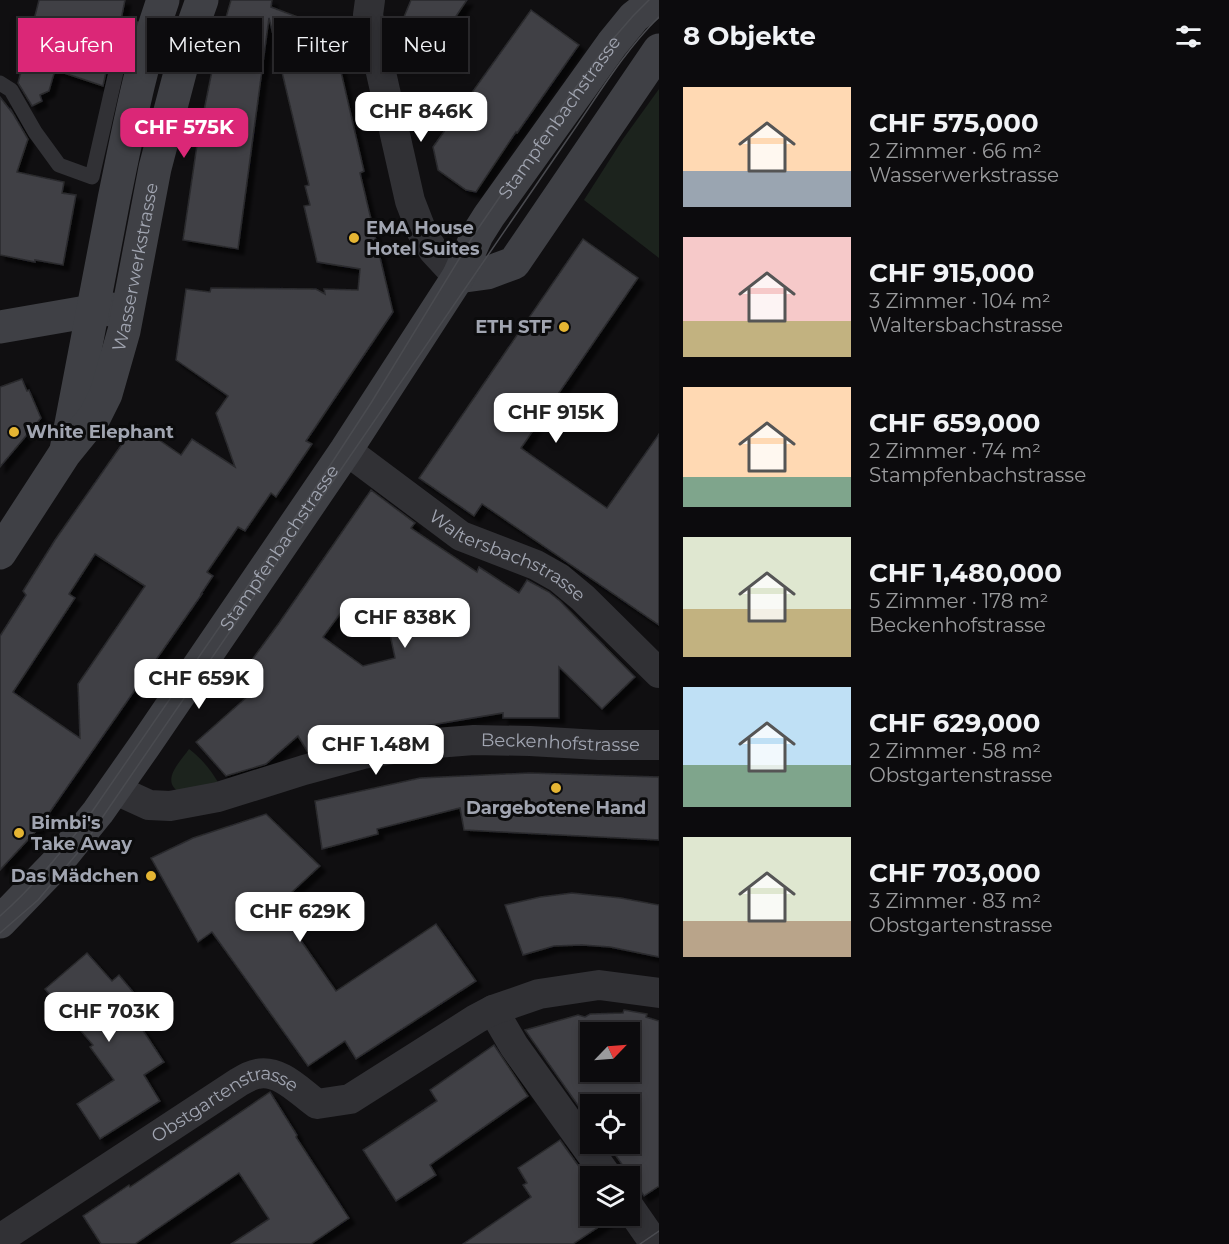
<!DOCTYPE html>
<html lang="de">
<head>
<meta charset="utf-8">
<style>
  :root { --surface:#0c0b0d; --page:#1a191b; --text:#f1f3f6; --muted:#9a9b9d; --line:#2c2b2e; --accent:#db2777 }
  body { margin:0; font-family:Montserrat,sans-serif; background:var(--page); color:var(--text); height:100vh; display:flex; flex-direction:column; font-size:22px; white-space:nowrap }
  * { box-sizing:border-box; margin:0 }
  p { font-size:20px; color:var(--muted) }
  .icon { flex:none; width:33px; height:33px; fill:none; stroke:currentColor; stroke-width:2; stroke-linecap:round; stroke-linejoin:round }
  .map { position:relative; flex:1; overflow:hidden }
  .drawer { display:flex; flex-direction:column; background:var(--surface); width:570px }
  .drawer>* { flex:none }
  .guide { position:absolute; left:18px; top:18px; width:550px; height:54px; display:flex; gap:12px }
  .needle { width:39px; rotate:65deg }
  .tools { position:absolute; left:580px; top:1022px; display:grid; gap:12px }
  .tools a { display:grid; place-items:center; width:60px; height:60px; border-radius:0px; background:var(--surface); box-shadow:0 3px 9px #0003,0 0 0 2px var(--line); font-size:30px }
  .price { position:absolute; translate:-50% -51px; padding:0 14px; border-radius:12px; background:#fff; color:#222; font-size:20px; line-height:39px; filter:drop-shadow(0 2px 3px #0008) }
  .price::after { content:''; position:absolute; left:50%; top:36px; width:18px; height:14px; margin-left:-9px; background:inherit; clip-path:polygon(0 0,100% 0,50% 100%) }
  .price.active { background:var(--accent); color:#fff }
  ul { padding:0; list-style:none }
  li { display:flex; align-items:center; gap:18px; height:150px; padding:0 24px }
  li span { display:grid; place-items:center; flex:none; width:168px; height:120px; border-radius:0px; color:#555 }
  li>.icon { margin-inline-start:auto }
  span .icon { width:72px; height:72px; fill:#fffc; stroke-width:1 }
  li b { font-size:26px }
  h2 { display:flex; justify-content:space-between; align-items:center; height:72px; padding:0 24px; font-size:26px }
  .pill { padding:0 21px; border-radius:0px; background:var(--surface); box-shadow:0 3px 9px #0003,0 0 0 2px var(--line); font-size:21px; line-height:54px }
  .pill.active { background:var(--accent); color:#fff }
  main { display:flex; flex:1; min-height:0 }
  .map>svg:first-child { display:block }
  .green { fill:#1c231d }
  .building { fill:#3f3f44; stroke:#2a2a2d; stroke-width:1.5; fill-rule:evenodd; filter:url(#shadow) }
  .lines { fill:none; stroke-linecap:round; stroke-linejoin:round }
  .lane { stroke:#313135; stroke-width:15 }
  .street { stroke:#313135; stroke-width:30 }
  .secondary { stroke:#3f4045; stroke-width:33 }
  .tram { stroke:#4a4b50; stroke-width:1.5 }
  .poi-dot { fill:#e5b533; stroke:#0b0b0c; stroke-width:2 }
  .labels { text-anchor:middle; stroke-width:6; stroke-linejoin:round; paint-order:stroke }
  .street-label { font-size:18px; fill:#a1a5b1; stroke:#0b0b0c }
  .poi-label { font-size:18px; font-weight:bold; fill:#a1a5b1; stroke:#0b0b0c; text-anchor:start }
</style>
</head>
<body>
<main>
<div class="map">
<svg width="659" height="1244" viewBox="0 0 659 1244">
  <defs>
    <filter id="shadow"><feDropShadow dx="5.5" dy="5.5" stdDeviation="1.5" flood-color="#0009"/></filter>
  </defs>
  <rect width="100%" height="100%" fill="#100f11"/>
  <!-- green -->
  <g class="green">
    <polygon points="659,89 659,258 584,200 623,139"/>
    <path d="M189,749C202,759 211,770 219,784L179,792C160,780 181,761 189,749Z"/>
  </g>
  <!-- building -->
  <g class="building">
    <polygon points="39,0 125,0 121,20 116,26 103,86 55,70 49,91 40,95 42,101 32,106 18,83"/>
    <path d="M231,0H272L271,7L311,22L333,37L364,171L360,173L393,312L306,441L312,444L276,497L271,493L245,531L238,527L207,572L213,576L201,594H202L38,829L0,870V636L26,595L23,591L55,540L136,424L181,455L192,439L235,467L216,413L228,396L176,360L186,289L210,292L211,288L316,289L325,294L324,289L358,290L360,269L317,262L304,206L310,205L305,186L309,185L269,18L238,249L183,240L197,145L215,56ZM95,554L145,586L78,684L80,738L13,692L75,598L69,594Z"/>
    <polygon points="411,0 467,0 440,40 404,17"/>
    <polygon points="531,10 579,45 517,133 516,132 476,192 466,190 438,170 433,147"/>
    <polygon points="0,97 11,111 11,110 28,139 17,172 64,182 62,193 76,195 63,265 35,260 35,262 0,255"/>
    <polygon points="583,239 638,278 521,448 607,508 659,434 659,625 482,504 474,516 419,478"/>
    <polygon points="22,379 27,391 29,390 41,418 0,467 0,387"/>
    <path d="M371,490L415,523L411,528L477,572L479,567L519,593L527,580L549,592L560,601L635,677L602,709L559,667V718H503V713L360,737L307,751L298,736L266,764L226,776L196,742L257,688L240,676L279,623ZM351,599L386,615L395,658L363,666L323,637Z"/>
    <polygon points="530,773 659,777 659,840 464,830 460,808 377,829 378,834 322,849 315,801 420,778"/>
    <polygon points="266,814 320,866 277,906 336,991 436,924 476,981 356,1059 345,1041 308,1066 212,932 198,942 151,858 193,838"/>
    <polygon points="572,893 621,898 659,905 659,957 610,947 582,945 554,946 523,955 505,905 540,897"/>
    <polygon points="87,953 112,981 119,975 134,993 129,997 137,1006 131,1012 164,1062 144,1075 160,1101 100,1139 77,1104 114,1080 90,1047 93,1045 45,989"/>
    <path d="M624,1010L647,1014L646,1017L659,1021V1186L644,1196L607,1143H630V1104H591V1124L525,1030L578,1015L585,1017L590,1014L623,1013ZM591,1032H630V1071H591Z"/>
    <polygon points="494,1045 528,1096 430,1165 436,1175 396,1201 363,1150 437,1101 430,1090"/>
    <polygon points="270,1092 297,1135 296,1137 349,1218 311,1244 231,1244 269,1219 239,1173 135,1244 101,1244 83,1216 129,1185 130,1187"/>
    <polygon points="560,1140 591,1183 591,1215 615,1215 615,1216 573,1244 463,1244 531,1197 523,1185 527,1183 518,1168"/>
  </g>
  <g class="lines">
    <!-- lane -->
    <polyline class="lane" points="0,83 11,90 35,132 59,165 92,177 126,28 152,30"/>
    <!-- street -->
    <g class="street">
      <polyline points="370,0 368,15 410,201 422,232 433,250 458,277"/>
      <path id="s1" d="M346,450L461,536L536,565L559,578L583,598L659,673"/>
      <path id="s2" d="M114,789L149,805L170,806L218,797L304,770L363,754L423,744L474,740L530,741L599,745H659"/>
      <polyline points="493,1010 514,1046 607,1176"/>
      <polyline points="630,1208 655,1244"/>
      <path id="s3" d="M0,1239L239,1082C244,1079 251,1075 257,1074C280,1069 300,1092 317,1104L350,1099L476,1019L493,1010L539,994L599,985L659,993"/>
    </g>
    <!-- secondary -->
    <g class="secondary">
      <polyline points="458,277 487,273 514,263 659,50"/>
      <polyline points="0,327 92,311 112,309"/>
      <path d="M66,450C82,366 98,282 114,199C128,132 140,65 163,0"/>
      <path id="s4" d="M0,553L65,453L95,416L106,394L124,331L155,168L191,31L202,0"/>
      <path id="s5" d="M0,922L56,864L98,812L145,745L346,450L458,277L477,235L489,216L612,44L634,17L656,0"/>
    </g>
    <!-- tram -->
    <g class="tram">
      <path d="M0,916C33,887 60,854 87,819L314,490L371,403L475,233L568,98L606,47L633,16L649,0"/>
      <path d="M0,933L38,900L80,850L569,137C597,97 624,51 659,17"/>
      <polyline points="640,1244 659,1231"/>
    </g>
  </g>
  <!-- markers -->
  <g class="poi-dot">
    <circle cx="354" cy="238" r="6"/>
    <circle cx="564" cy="327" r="6"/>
    <circle cx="14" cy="432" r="6"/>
    <circle cx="556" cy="788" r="6"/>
    <circle cx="19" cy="833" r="6"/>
    <circle cx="151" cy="876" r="6"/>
  </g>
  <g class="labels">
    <!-- street labels -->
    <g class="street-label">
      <text dy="6" stroke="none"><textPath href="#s5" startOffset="982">Stampfenbachstrasse</textPath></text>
      <text dy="6" stroke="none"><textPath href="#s4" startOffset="322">Wasserwerkstrasse</textPath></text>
      <text dy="6" stroke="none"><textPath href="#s5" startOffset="468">Stampfenbachstrasse</textPath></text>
      <text dy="6" stroke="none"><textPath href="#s1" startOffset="194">Waltersbachstrasse</textPath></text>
      <text dy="6" stroke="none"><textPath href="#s2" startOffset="458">Beckenhofstrasse</textPath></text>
      <text dy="6" stroke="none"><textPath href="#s3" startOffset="266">Obstgartenstrasse</textPath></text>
    </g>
    <!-- poi labels -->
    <g class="poi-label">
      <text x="366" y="234">EMA House<tspan x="366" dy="21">Hotel Suites</tspan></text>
      <text x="552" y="333" text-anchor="end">ETH STF</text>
      <text x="26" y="438">White Elephant</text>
      <text x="556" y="814" text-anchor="middle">Dargebotene Hand</text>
      <text x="31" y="829">Bimbi's<tspan x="31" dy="21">Take Away</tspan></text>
      <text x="139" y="882" text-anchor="end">Das Mädchen</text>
    </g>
  </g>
</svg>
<div class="tools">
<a><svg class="needle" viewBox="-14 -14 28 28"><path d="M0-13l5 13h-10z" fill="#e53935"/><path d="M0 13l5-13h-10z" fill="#9a9b9d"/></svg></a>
<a><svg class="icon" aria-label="locate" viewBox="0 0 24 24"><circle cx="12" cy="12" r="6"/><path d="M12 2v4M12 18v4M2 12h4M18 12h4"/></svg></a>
<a><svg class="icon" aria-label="layers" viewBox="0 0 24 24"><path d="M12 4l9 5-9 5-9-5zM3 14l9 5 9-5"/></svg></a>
</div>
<b class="price" style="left:421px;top:143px">CHF 846K</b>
<b class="price active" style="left:184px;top:159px">CHF 575K</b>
<b class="price" style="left:556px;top:444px">CHF 915K</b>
<b class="price" style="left:405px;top:649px">CHF 838K</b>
<b class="price" style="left:199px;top:710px">CHF 659K</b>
<b class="price" style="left:376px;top:776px">CHF 1.48M</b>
<b class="price" style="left:300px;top:943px">CHF 629K</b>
<b class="price" style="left:109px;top:1043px">CHF 703K</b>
<div class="guide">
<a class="pill active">Kaufen</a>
<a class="pill">Mieten</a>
<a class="pill">Filter</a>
<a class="pill">Neu</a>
</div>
</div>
<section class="drawer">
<h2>8 Objekte<svg class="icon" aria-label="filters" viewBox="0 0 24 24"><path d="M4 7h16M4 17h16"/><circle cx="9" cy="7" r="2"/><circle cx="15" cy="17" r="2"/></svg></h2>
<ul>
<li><span style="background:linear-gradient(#ffd9b3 70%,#9aa5b1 0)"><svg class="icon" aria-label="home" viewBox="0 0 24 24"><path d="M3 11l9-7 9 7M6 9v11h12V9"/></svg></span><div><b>CHF 575,000</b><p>2 Zimmer · 66 m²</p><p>Wasserwerkstrasse</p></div></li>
<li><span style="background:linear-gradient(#f6c9c9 70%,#c2b280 0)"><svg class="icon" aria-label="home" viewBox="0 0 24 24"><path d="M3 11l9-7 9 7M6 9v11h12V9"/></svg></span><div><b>CHF 915,000</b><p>3 Zimmer · 104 m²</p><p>Waltersbachstrasse</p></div></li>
<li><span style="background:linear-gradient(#ffd9b3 75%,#7fa58c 0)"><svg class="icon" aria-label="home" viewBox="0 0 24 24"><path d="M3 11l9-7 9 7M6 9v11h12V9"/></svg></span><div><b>CHF 659,000</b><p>2 Zimmer · 74 m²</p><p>Stampfenbachstrasse</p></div></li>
<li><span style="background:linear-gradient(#dfe7d0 60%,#c2b280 0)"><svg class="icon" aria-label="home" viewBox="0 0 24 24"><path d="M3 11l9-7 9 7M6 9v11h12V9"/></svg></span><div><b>CHF 1,480,000</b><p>5 Zimmer · 178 m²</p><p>Beckenhofstrasse</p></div></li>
<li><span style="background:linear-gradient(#bfe0f5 65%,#7fa58c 0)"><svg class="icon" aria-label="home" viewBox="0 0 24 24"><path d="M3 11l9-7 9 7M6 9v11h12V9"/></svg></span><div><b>CHF 629,000</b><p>2 Zimmer · 58 m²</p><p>Obstgartenstrasse</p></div></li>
<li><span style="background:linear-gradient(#dfe7d0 70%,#b9a48a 0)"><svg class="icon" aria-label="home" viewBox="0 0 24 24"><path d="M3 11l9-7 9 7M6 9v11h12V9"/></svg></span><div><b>CHF 703,000</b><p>3 Zimmer · 83 m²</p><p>Obstgartenstrasse</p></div></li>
</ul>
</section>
</main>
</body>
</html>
